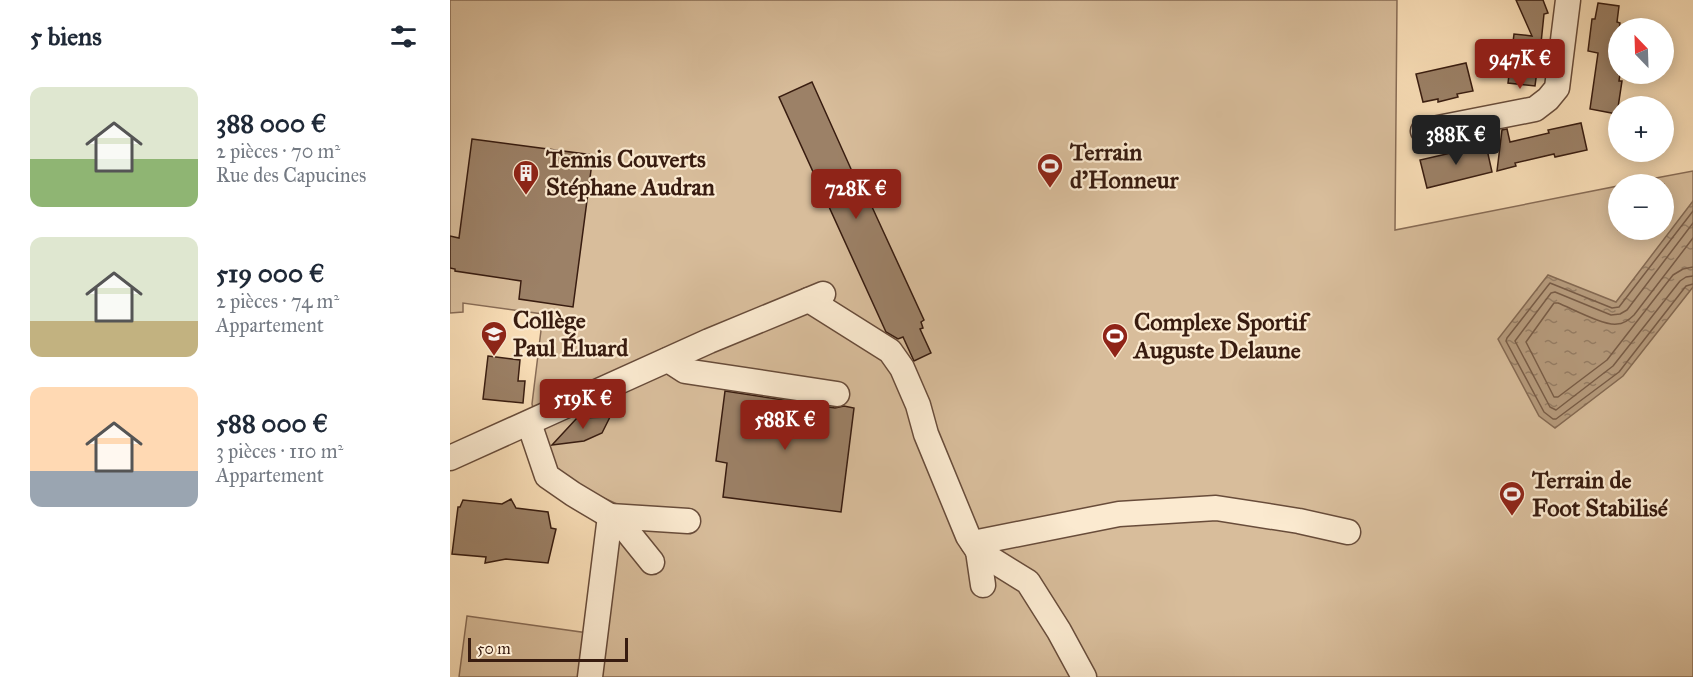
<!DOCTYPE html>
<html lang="fr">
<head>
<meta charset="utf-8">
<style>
  :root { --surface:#fff; --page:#f6f6f7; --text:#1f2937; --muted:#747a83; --accent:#8f2418 }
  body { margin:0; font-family:"IM FELL Great Primer",serif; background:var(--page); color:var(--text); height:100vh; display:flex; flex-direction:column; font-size:22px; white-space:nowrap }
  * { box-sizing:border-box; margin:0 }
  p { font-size:20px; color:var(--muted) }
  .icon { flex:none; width:33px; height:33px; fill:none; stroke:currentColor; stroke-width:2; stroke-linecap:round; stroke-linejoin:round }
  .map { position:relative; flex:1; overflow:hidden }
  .sheet { display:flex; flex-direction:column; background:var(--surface); width:450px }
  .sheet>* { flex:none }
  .needle { width:39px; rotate:337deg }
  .buttons { position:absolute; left:1158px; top:18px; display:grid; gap:12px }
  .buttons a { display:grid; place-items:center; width:66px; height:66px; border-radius:50%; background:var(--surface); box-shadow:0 3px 15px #0003; font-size:30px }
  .scale { position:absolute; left:18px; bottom:15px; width:160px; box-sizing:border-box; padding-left:6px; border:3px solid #381c10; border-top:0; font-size:16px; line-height:21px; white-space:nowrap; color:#381c10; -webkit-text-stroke:4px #fbead0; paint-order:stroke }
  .price { position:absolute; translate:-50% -51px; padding:0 14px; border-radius:6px; background:var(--accent); color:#fff; font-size:20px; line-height:39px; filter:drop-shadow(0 2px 3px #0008) }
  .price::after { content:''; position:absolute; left:50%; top:36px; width:18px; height:14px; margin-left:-9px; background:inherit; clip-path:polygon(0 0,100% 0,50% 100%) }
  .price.active { background:#222; color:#fff }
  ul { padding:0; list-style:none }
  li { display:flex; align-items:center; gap:18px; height:150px; padding:0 30px }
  li span { display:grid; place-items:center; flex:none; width:168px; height:120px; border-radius:12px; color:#555 }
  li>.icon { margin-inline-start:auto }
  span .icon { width:72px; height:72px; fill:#fffc; stroke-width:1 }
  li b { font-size:26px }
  h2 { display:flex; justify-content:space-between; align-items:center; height:72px; padding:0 30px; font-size:26px }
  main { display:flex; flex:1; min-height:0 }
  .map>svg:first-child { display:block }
  .green { fill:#d8bd9b; stroke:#886c56; stroke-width:1.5 }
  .water { fill:url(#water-ripples); stroke:#846952; stroke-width:1.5 }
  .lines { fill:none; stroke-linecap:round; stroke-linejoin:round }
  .shore { stroke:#785c47; stroke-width:1.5 }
  .building { fill:#9c8167; stroke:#381c10; stroke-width:1.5 }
  .minor-casing { stroke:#684c3a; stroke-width:27 }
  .minor { stroke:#fbead0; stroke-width:24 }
  .labels { text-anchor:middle; stroke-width:4.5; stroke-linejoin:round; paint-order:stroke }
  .poi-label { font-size:24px; font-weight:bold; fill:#381c10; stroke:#fbead0; text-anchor:start }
</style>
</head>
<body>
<main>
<section class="sheet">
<h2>5 biens<svg class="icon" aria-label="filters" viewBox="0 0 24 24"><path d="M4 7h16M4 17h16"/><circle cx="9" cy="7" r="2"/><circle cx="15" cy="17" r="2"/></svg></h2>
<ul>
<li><span style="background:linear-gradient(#dfe7d0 60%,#8fb573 0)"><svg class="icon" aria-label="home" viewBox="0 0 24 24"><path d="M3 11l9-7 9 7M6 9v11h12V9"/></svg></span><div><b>388 000 €</b><p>2 pièces · 70 m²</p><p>Rue des Capucines</p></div></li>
<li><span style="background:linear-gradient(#dfe7d0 70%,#c2b280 0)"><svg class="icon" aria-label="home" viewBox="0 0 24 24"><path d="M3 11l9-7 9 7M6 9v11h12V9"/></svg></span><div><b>519 000 €</b><p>2 pièces · 74 m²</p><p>Appartement</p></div></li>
<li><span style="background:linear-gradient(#ffd9b3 70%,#9aa5b1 0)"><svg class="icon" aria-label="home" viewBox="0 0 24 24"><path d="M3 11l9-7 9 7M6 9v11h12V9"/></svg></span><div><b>588 000 €</b><p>3 pièces · 110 m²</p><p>Appartement</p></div></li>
</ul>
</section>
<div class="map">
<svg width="1243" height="677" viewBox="0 0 1243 677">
  <defs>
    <pattern id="water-ripples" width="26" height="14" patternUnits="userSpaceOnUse" patternTransform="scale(1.5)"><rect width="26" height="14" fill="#b79c7e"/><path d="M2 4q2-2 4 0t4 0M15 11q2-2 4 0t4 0" fill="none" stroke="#967e66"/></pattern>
  </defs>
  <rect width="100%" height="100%" fill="#f9deb7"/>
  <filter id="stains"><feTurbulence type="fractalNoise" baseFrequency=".00333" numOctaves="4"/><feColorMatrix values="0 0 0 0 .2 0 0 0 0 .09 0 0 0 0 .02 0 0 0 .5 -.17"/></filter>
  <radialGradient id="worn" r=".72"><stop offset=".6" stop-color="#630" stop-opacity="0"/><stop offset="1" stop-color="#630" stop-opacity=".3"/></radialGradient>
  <!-- green -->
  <g class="green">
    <polygon points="0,0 947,0 945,230 1168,186 1168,230 1214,230 1214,184 1174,184 1243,171 1243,677 146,677 169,505 109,477 90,441 82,404 93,314 13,303 13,312 0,313"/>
    <polygon points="17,616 138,633 135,677 9,677"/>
  </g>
  <!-- water -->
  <polygon class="water" points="1243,201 1243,287 1173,376 1105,428 1089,416 1048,339 1098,275 1166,302"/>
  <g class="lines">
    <!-- shore -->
    <g class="shore">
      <polyline points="1243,211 1169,307 1162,308 1100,283 1057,338 1056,341 1094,412 1103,419 1106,419 1169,372 1236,286 1243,284"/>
      <polyline points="1243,223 1177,310 1170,314 1161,315 1105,292 1101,293 1065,341 1100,407 1106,410 1163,366 1230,281 1236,277 1243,276"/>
      <path d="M1243,238L1184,315C1179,320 1174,324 1167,324C1154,326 1121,308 1108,303H1104L1076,342L1104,397H1108L1157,360L1223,275L1233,269L1243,267"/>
    </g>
  </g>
  <!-- building -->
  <g class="building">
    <polygon points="1066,0 1093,0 1098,13 1094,14 1090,53 1093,53 1090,71 1087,71 1085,86 1058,83 1064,34 1082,36"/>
    <polygon points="1148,3 1169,6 1167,22 1170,23 1164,64 1168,65 1168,74 1170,74 1169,81 1172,81 1167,114 1140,109 1148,53 1138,51 1142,19 1145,19"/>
    <polygon points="1016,63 1023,91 1007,94 1008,97 988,102 988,99 973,102 966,74"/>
    <polygon points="362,82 414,198 417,196 474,320 471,322 473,328 470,329 481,353 464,361 453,337 448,339 436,332 329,97"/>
    <polygon points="1131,123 1137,150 1105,157 1104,154 1065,163 1066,166 1047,171 1052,130 1057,129 1060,142 1099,133 1098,130"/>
    <polygon points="22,139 143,155 123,307 69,299 71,281 5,271 5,269 0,268 0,236 9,238"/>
    <polygon points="1036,145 1042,172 977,188 970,160"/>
    <polygon points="38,356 70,360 68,381 75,381 73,403 33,399"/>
    <polygon points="275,391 385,408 394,406 404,408 391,512 273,497 277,463 266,461"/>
    <polygon points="160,417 152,433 134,441 102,445 127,418"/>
    <polygon points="61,499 66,508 98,512 101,528 106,529 98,563 56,559 35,563 36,557 2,554 8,507 10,507 13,500 52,504"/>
  </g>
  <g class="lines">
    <!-- minor casing -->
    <g class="minor-casing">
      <g id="minor">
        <polyline points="973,131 1085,109 1098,99 1107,88 1118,0"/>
        <polyline points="359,300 440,351 452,368 468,405 476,434 518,536 528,551 578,582 609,631 634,677"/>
        <polyline points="218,360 235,371 387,394"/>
        <polyline points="79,423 97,476 123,494 160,516 177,531 202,562"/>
        <polyline points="0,458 259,341 373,294"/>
        <polyline points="523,543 669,514 766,508 849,521 898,532"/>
        <polyline points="528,551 533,585"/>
        <polyline points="140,677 160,516 238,521"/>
      </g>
    </g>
    <!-- minor -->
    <use href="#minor" class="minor"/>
  </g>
  <!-- icons -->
  <defs>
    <g id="stadium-pin" transform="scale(1.35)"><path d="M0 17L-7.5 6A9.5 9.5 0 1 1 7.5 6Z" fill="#8f2418" stroke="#fbead0"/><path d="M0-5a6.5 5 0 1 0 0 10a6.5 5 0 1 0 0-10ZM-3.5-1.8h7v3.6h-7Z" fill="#fff"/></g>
    <g id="building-pin" transform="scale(1.35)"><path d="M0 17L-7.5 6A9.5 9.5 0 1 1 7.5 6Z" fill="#8f2418" stroke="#fbead0"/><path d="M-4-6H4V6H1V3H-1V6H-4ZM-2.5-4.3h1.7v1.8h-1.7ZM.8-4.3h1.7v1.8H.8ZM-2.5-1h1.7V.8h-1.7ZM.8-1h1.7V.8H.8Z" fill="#fff"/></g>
    <g id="school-pin" transform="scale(1.35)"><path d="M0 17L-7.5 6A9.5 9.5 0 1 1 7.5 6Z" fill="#8f2418" stroke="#fbead0"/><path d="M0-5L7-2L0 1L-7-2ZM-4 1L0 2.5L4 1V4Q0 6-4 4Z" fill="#fff"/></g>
  </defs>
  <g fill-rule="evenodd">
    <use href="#stadium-pin" x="600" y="166"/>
    <use href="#building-pin" x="76" y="173"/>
    <use href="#school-pin" x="44" y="334"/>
    <use href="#stadium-pin" x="665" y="336"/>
    <use href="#stadium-pin" x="1062" y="494"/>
  </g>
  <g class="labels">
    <!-- poi labels -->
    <g class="poi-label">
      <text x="620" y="160">Terrain<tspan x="620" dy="28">d'Honneur</tspan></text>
      <text x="96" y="167">Tennis Couverts<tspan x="96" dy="28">Stéphane Audran</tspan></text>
      <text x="63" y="328">Collège<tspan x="63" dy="28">Paul Éluard</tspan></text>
      <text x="684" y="330">Complexe Sportif<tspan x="684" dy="28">Auguste Delaune</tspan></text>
      <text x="1082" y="488">Terrain de<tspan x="1082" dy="28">Foot Stabilisé</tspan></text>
    </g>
  </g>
  <rect width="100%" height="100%" filter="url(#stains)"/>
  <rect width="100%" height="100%" fill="url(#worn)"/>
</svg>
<div class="buttons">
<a><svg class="needle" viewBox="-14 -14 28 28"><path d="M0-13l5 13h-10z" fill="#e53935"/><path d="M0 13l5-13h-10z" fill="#747a83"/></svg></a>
<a>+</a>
<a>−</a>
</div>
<div class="scale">50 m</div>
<b class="price" style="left:1070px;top:90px">947K €</b>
<b class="price active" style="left:1006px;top:166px">388K €</b>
<b class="price" style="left:406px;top:220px">728K €</b>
<b class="price" style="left:133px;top:430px">519K €</b>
<b class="price" style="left:335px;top:451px">588K €</b>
</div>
</main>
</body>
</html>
